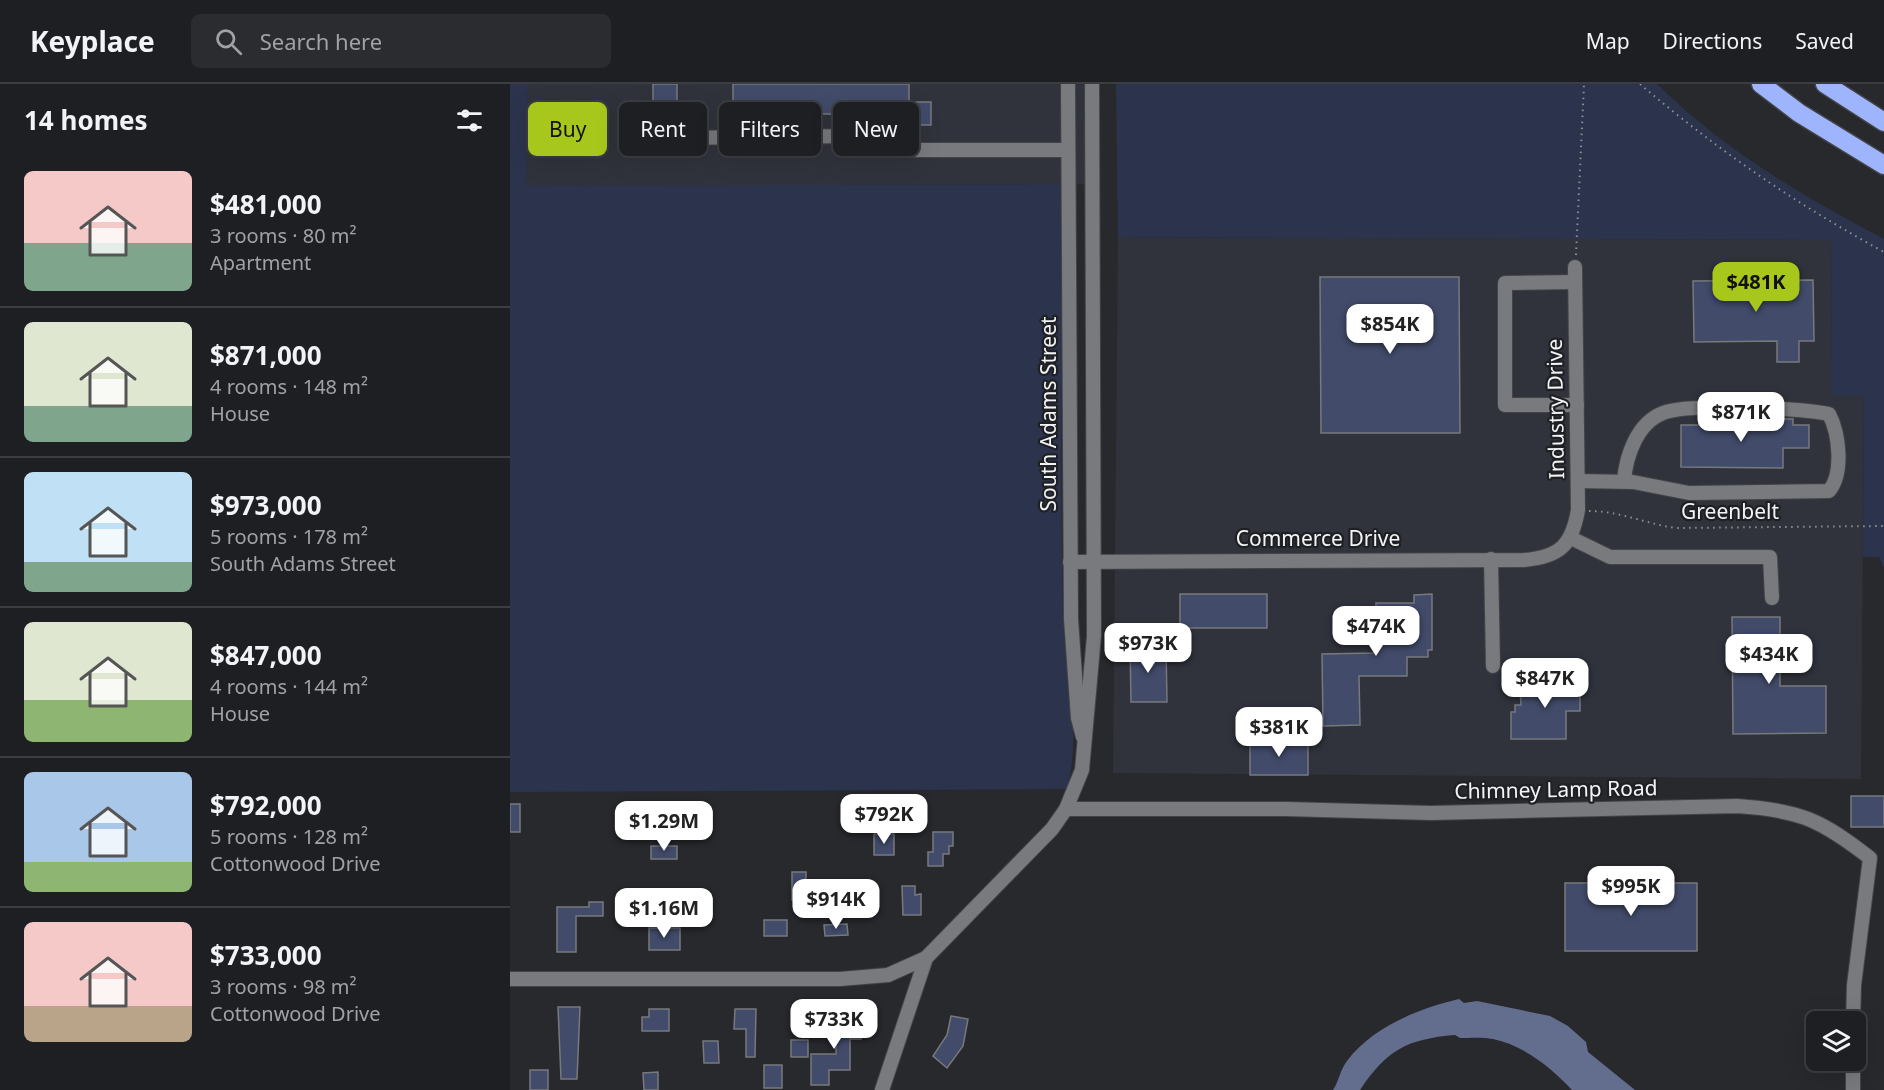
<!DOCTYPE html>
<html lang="en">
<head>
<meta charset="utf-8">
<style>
  :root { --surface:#1e1f22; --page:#2b2c2f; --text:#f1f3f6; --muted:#a1a2a5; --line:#3c3d40; --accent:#a8c71c }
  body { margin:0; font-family:"Noto Sans",sans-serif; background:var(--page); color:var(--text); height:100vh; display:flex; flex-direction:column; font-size:22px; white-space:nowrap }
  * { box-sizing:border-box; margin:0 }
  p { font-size:20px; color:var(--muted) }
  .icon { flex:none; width:33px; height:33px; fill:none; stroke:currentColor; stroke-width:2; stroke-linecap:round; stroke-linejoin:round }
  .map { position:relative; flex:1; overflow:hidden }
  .panel { display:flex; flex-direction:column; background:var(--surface); width:510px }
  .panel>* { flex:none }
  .top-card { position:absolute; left:18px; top:18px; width:570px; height:54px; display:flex; gap:12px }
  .tools { position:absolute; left:1296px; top:927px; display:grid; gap:12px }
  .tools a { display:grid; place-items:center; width:60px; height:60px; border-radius:9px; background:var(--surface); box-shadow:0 6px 24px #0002,0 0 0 2px var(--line); font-size:30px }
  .price { position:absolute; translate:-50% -51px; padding:0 14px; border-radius:12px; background:#fff; color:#222; font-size:20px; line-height:39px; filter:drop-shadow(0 2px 3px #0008) }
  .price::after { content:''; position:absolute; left:50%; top:36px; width:18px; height:14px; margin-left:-9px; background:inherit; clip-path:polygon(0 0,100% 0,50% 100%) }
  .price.active { background:var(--accent); color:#111 }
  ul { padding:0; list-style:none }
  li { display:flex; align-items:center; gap:18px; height:150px; padding:0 24px }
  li+li { border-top:2px solid var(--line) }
  li span { display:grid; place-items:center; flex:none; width:168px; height:120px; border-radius:9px; color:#555 }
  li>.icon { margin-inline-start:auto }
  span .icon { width:72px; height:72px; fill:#fffc; stroke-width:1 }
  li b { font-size:26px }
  h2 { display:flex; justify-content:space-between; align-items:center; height:72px; padding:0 24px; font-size:26px }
  .tag { padding:0 21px; border-radius:9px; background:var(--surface); box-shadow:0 6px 24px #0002,0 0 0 2px var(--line); font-size:21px; line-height:54px }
  .tag.active { background:var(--accent); color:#111 }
  header { display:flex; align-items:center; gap:36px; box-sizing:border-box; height:84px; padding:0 30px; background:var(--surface); border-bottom:2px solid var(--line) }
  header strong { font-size:28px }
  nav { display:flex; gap:33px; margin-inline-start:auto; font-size:21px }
  .search { width:420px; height:54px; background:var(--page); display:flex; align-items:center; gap:15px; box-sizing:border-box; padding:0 21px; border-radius:9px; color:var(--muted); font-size:22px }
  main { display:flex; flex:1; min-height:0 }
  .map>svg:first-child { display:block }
  .built { fill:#30333c }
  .green { fill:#2c344d }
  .water { fill:#636d8d }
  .building { fill:#424b6a; stroke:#77797d; stroke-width:1.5 }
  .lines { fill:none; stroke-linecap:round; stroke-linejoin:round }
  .minor-casing { stroke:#434446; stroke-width:16 }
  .highway-casing { stroke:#434446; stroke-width:21 }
  .path { stroke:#8f9093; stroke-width:2; stroke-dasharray:1.5 4.5; stroke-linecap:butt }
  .minor { stroke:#797a7e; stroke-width:14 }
  .highway { stroke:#9eb4fc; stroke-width:18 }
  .labels { text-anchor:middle; stroke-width:4.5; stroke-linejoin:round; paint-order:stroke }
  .street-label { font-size:21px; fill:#f3f4f6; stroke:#1f2023 }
</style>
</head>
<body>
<header>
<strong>Keyplace</strong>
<div class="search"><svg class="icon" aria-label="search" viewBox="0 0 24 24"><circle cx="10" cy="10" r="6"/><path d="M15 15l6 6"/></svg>Search here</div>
<nav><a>Map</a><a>Directions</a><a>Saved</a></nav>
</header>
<main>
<section class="panel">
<h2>14 homes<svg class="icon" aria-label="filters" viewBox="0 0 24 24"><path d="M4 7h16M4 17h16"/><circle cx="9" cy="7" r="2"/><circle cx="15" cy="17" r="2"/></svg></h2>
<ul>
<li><span style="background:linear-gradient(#f6c9c9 60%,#7fa58c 0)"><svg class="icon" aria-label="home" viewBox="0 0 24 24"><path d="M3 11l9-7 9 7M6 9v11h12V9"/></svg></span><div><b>$481,000</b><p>3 rooms · 80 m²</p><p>Apartment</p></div></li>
<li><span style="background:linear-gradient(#dfe7d0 70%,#7fa58c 0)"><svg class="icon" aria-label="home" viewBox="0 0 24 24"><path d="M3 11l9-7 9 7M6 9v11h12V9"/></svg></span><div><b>$871,000</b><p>4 rooms · 148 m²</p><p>House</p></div></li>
<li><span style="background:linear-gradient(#bfe0f5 75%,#7fa58c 0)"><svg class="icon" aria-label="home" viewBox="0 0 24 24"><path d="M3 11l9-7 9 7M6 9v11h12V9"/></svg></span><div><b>$973,000</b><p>5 rooms · 178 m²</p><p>South Adams Street</p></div></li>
<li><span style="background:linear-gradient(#dfe7d0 65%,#8fb573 0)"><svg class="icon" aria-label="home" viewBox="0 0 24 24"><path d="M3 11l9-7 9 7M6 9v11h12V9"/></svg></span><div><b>$847,000</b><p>4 rooms · 144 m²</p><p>House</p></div></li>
<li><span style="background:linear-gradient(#a9c7e8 75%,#8fb573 0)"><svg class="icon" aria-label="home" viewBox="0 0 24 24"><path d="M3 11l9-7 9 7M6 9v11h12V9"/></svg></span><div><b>$792,000</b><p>5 rooms · 128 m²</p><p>Cottonwood Drive</p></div></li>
<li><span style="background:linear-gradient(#f6c9c9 70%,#b9a48a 0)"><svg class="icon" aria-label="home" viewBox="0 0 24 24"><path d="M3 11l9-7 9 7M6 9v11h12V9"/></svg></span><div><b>$733,000</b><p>3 rooms · 98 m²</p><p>Cottonwood Drive</p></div></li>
</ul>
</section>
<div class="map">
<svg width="1374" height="1006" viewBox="0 0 1374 1006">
  <rect width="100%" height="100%" fill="#28292d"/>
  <!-- built -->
  <g class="built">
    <polygon points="18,0 588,0 589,100 15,102"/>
    <polygon points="608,153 1322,156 1321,310 1354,311 1351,695 603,689"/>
  </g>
  <!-- green -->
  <g class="green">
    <path d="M0,0H18L16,102L553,100C553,244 549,389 553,533C555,592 572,647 557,705L0,708Z"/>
    <path d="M606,0H1147C1211,64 1294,113 1374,155V484L1369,473H1353L1354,312L1321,311L1322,156L608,153Z"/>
  </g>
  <!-- water -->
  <path class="water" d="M949,915L954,919L967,917L1040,932L1058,942L1076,958L1078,968L1125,1006H1062C1042,984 1013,961 983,955C973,953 960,954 950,954L945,951C897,955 877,966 850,1006H823C829,997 830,986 837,977C862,943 910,924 949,915Z"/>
  <!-- building -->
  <g class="building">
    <rect x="143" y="0" width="24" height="44"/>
    <polygon points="223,0 399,0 399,18 421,18 421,41 374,41 374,26 354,26 354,31 241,28 241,20 223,20"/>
    <polygon points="810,193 949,193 950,349 811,349"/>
    <polygon points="1303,196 1304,257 1289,257 1289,278 1267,278 1267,257 1184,258 1183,197"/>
    <polygon points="1199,333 1283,335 1283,341 1299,341 1299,364 1273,364 1273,384 1171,383 1171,341 1199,341"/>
    <rect x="670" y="510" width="87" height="34"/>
    <polygon points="922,510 922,566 918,566 918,573 897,573 897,592 849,592 850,641 813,642 812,570 864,569 866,519 904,519 904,511"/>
    <polygon points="1222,533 1270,533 1270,602 1316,602 1316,649 1223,650"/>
    <polygon points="620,561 656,561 657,618 621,618"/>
    <polygon points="1016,596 1070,596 1070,627 1056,627 1056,655 1001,655 1001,628 1005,628 1005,621 1011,621 1010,605 1016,605"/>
    <rect x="740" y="656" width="58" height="35"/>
    <rect x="1341" y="712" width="33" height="31"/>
    <rect x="0" y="720" width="10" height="28"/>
    <polygon points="423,748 443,748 443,762 439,762 439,770 433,770 433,782 418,782 418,768 423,768"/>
    <rect x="364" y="750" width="20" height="21"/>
    <rect x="141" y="762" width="26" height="13"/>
    <rect x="282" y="788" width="14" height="28"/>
    <rect x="1055" y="799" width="132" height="68"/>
    <polygon points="392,802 405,802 405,811 411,810 411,831 393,831"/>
    <polygon points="79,818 93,818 93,832 66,832 66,868 47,868 47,823 79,823"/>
    <rect x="254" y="836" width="23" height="16"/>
    <polygon points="337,840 338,851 315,852 314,841"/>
    <rect x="139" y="844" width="31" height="22"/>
    <polygon points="48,923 70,923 67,995 51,995"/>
    <polygon points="139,925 159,925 159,947 132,947 132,933 139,933"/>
    <polygon points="225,925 246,925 245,973 236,973 236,945 224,945"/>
    <polygon points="309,932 338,932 338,941 351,942 351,955 340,955 340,986 319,986 319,1001 301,1001 301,970 326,970 326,944 309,944"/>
    <polygon points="441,932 458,935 453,962 437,984 423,972 437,951"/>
    <rect x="281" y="956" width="17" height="17"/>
    <polygon points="193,957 208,957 209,979 194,979"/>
    <rect x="254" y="981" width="18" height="23"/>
    <rect x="20" y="986" width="18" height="20"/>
    <polygon points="148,988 148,1006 134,1006 133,989"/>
  </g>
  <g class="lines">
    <!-- minor casing -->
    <g class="minor-casing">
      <g id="minor">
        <polyline points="558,0 561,535 568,634 573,653"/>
        <polyline points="158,54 345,52 391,66 558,66"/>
        <polyline points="1065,198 995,199 995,321 1067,321"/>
        <path d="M1068,397L1123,398L1179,409L1319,407C1334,389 1329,349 1319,330C1291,324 1178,319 1153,329C1127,339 1116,372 1114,397"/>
        <polyline points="1061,454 1100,473 1260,473 1262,514"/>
        <polyline points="981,475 983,582"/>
        <path d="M560,478L1014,476C1050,473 1062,461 1068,426L1065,183"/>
        <path d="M556,725H776L921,729L1227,722C1290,726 1311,736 1360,774L1344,901L1343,938"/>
        <polyline points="0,895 330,895 378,891 416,874"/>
        <polyline points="1343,976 1343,1006"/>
        <polyline points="372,1006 416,874 542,745 556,725 572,686 584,552 582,0"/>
      </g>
    </g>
    <!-- highway casing -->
    <g class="highway-casing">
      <g id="highway">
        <polyline points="1251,0 1289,29 1374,81"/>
        <polyline points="1315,0 1374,38"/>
      </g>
    </g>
    <!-- path -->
    <g class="path">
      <path d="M1130,0C1206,65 1286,120 1374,168"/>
      <polyline points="1066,171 1074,0"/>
      <path d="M1079,427C1110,427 1136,440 1166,444L1374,442"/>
    </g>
    <!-- minor -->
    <use href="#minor" class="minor"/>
    <!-- highway -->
    <use href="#highway" class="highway"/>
  </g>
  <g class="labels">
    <!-- street labels -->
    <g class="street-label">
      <text transform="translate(1046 325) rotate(-91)" y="7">Industry Drive</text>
      <text transform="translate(539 330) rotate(-90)" y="7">South Adams Street</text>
      <text x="1220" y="435">Greenbelt</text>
      <text x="808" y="462">Commerce Drive</text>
      <text transform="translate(1046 706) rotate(-1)" y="7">Chimney Lamp Road</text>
    </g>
  </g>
</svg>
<div class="tools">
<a><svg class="icon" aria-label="layers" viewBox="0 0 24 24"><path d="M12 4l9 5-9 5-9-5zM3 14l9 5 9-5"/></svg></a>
</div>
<b class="price active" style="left:1246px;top:229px">$481K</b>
<b class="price" style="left:880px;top:271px">$854K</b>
<b class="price" style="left:1231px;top:359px">$871K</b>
<b class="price" style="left:866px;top:573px">$474K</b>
<b class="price" style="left:638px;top:590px">$973K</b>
<b class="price" style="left:1259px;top:601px">$434K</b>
<b class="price" style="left:1035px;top:625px">$847K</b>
<b class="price" style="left:769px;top:674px">$381K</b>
<b class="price" style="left:374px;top:761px">$792K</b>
<b class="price" style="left:154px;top:768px">$1.29M</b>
<b class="price" style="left:1121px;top:833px">$995K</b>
<b class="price" style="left:326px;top:846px">$914K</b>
<b class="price" style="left:154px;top:855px">$1.16M</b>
<b class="price" style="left:324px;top:966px">$733K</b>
<div class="top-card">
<a class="tag active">Buy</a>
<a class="tag">Rent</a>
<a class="tag">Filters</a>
<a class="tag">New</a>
</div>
</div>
</main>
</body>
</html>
